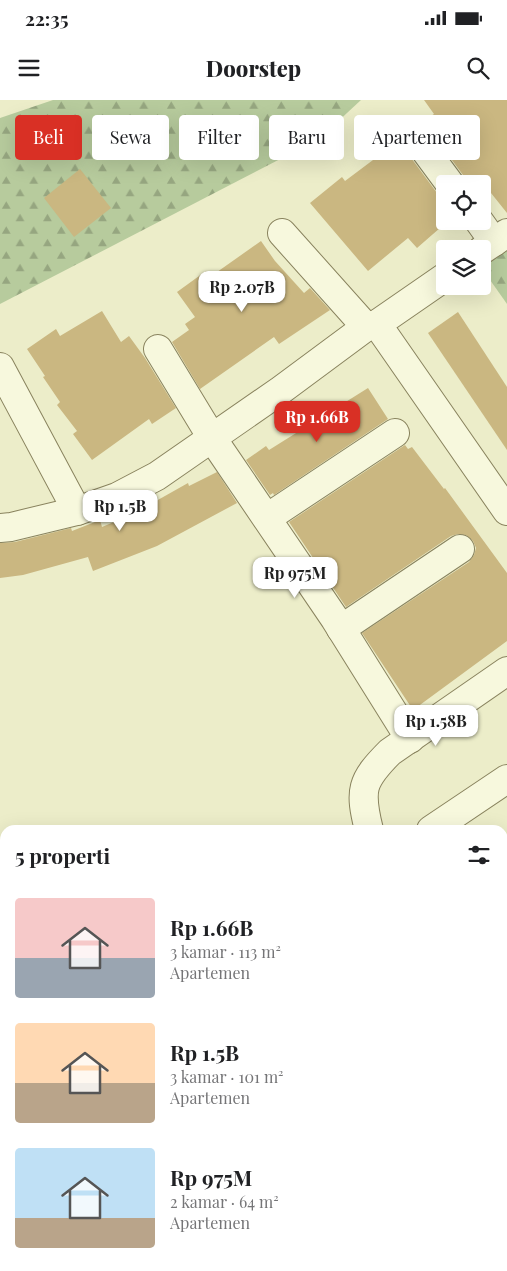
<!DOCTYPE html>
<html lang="id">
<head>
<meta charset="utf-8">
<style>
  :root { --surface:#fff; --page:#f6f6f6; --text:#202124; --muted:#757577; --accent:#d93025 }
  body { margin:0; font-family:"Playfair Display",serif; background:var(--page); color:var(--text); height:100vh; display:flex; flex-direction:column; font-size:19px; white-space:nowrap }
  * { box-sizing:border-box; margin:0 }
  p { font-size:16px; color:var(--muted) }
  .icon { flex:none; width:28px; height:28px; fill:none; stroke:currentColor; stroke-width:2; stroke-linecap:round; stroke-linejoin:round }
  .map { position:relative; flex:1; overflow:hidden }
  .side { position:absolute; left:0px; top:725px; width:508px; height:446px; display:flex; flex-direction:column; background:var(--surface); border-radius:15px 15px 0 0; box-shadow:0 5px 20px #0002 }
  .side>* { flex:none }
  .guide { position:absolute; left:15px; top:15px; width:478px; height:45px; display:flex; gap:10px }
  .controls { position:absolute; left:436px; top:75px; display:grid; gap:10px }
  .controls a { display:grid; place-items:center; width:55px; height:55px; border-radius:5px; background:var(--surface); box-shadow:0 5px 20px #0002; font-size:25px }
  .price { position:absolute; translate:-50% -42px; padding:0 11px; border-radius:10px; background:#fff; color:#222; font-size:16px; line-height:32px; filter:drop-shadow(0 1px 2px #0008) }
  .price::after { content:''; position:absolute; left:50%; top:30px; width:15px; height:11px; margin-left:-8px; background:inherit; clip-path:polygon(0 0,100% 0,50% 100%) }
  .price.current { background:var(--accent); color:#fff }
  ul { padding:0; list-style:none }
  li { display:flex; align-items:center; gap:15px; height:125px; padding:0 15px }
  li span { display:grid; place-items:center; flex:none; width:140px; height:100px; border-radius:5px; color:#555 }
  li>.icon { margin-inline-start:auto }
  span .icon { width:60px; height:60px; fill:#fffc; stroke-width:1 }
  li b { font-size:21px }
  h2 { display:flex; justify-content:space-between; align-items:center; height:60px; padding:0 15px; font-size:21px }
  .tag { padding:0 18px; border-radius:5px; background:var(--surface); box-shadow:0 5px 20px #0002; font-size:18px; line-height:45px }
  .tag.current { background:var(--accent); color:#fff }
  .status { display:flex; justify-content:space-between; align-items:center; height:35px; padding:0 25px; background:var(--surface); direction:ltr }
  .status svg { height:14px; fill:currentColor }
  header { display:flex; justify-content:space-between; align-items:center; height:65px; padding:0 15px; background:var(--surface); font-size:22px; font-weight:800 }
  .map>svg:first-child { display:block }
  .forest { fill:url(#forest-firs) }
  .building { fill:#cab781 }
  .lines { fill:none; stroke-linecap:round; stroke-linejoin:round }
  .minor-casing { stroke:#89835e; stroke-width:30 }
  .minor { stroke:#f7f8dd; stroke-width:28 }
</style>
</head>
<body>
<div class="status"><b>22:35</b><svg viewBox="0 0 49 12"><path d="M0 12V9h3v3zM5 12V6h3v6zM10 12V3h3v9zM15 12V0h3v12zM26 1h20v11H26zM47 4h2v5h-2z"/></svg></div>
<header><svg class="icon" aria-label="menu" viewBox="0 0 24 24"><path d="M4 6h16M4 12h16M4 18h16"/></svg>Doorstep<svg class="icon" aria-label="search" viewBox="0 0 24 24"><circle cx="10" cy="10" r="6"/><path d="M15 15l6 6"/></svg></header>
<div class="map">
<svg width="507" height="1171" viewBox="0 0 507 1171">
  <defs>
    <pattern id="forest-firs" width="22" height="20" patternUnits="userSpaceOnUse" patternTransform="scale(1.25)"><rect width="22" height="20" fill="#b7cb9d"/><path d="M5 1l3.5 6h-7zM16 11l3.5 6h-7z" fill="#96a680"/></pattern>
  </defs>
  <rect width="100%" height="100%" fill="#ecedc9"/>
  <!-- forest -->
  <g class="forest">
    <polygon points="53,0 361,0 319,39 0,204 0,18"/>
    <polygon points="507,131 507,204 483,170 482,149"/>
  </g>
  <!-- building -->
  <g class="building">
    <polygon points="424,0 507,0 507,113 487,88 482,92 482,84 465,84 463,75 429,29 421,23 434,14"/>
    <polygon points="401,39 403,47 437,93 445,99 445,121 448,121 417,148 408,138 368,171 310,103 342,77 345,81"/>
    <polygon points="80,69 111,108 74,137 44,98"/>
    <polygon points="261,141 275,161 304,193 310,188 330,210 279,244 274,237 200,289 172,242 189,230 185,224 195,217 177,192 206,171 210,177"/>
    <polygon points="102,211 121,242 129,236 145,258 176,308 152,324 149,319 92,360 73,334 77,331 57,305 60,302 43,277 45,276 27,249 56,229 60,236"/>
    <polygon points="458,212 507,287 507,350 428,233"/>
    <polygon points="368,288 388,319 274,395 273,393 270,395 246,360 266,346 269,350"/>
    <polygon points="405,345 408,349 412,347 444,389 445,388 507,473 507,541 413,610 362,533 469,462 474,455 476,448 473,441 466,435 458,434 451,436 346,507 289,422"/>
    <polygon points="217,372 237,403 157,446 93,471 88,457 23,475 0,478 0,443 15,442 71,428 72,431 100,420 102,427 133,414 188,383 189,386"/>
  </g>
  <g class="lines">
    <!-- minor casing -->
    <g class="minor-casing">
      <g id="minor">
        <polyline points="416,38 450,84"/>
        <polyline points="479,121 494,142"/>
        <polyline points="282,133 366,227"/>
        <polyline points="482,150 507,133"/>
        <polyline points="445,177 377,224 507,411"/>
        <polyline points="158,249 212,338 335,519 410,639"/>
        <polyline points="0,267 77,411"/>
        <polyline points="267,418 395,333"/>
        <polyline points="0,428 11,427 77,411 117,397 157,376 281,290 366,227 377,224"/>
        <polyline points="341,529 460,449"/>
        <path d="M369,730C359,690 361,681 390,652L507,571"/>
        <polyline points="431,730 507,679"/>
        <polyline points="502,908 507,906"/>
        <polyline points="502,969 507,976"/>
      </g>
    </g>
    <!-- minor -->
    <use href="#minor" class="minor"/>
  </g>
</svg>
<div class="controls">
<a><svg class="icon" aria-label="locate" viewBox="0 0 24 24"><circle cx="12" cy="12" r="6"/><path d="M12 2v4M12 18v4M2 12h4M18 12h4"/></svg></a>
<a><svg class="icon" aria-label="layers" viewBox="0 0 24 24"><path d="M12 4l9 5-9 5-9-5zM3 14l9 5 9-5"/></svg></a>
</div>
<b class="price" style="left:242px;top:213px">Rp 2.07B</b>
<b class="price current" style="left:317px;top:343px">Rp 1.66B</b>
<b class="price" style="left:120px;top:432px">Rp 1.5B</b>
<b class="price" style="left:295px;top:499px">Rp 975M</b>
<b class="price" style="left:436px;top:647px">Rp 1.58B</b>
<div class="guide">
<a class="tag current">Beli</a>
<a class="tag">Sewa</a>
<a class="tag">Filter</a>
<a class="tag">Baru</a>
<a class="tag">Apartemen</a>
</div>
<section class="side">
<h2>5 properti<svg class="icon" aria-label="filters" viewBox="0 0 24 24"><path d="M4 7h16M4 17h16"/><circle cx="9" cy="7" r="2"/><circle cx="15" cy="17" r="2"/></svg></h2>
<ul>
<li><span style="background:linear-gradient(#f6c9c9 60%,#9aa5b1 0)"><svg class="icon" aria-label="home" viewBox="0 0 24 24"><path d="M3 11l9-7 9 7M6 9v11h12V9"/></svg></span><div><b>Rp 1.66B</b><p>3 kamar · 113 m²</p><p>Apartemen</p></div></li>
<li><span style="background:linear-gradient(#ffd9b3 60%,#b9a48a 0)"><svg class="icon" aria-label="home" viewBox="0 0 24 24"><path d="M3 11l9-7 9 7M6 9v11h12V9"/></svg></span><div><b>Rp 1.5B</b><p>3 kamar · 101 m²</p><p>Apartemen</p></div></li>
<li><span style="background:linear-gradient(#bfe0f5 70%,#b9a48a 0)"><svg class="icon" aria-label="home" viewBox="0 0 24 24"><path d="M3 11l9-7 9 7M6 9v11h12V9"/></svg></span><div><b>Rp 975M</b><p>2 kamar · 64 m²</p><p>Apartemen</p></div></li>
</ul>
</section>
</div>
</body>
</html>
